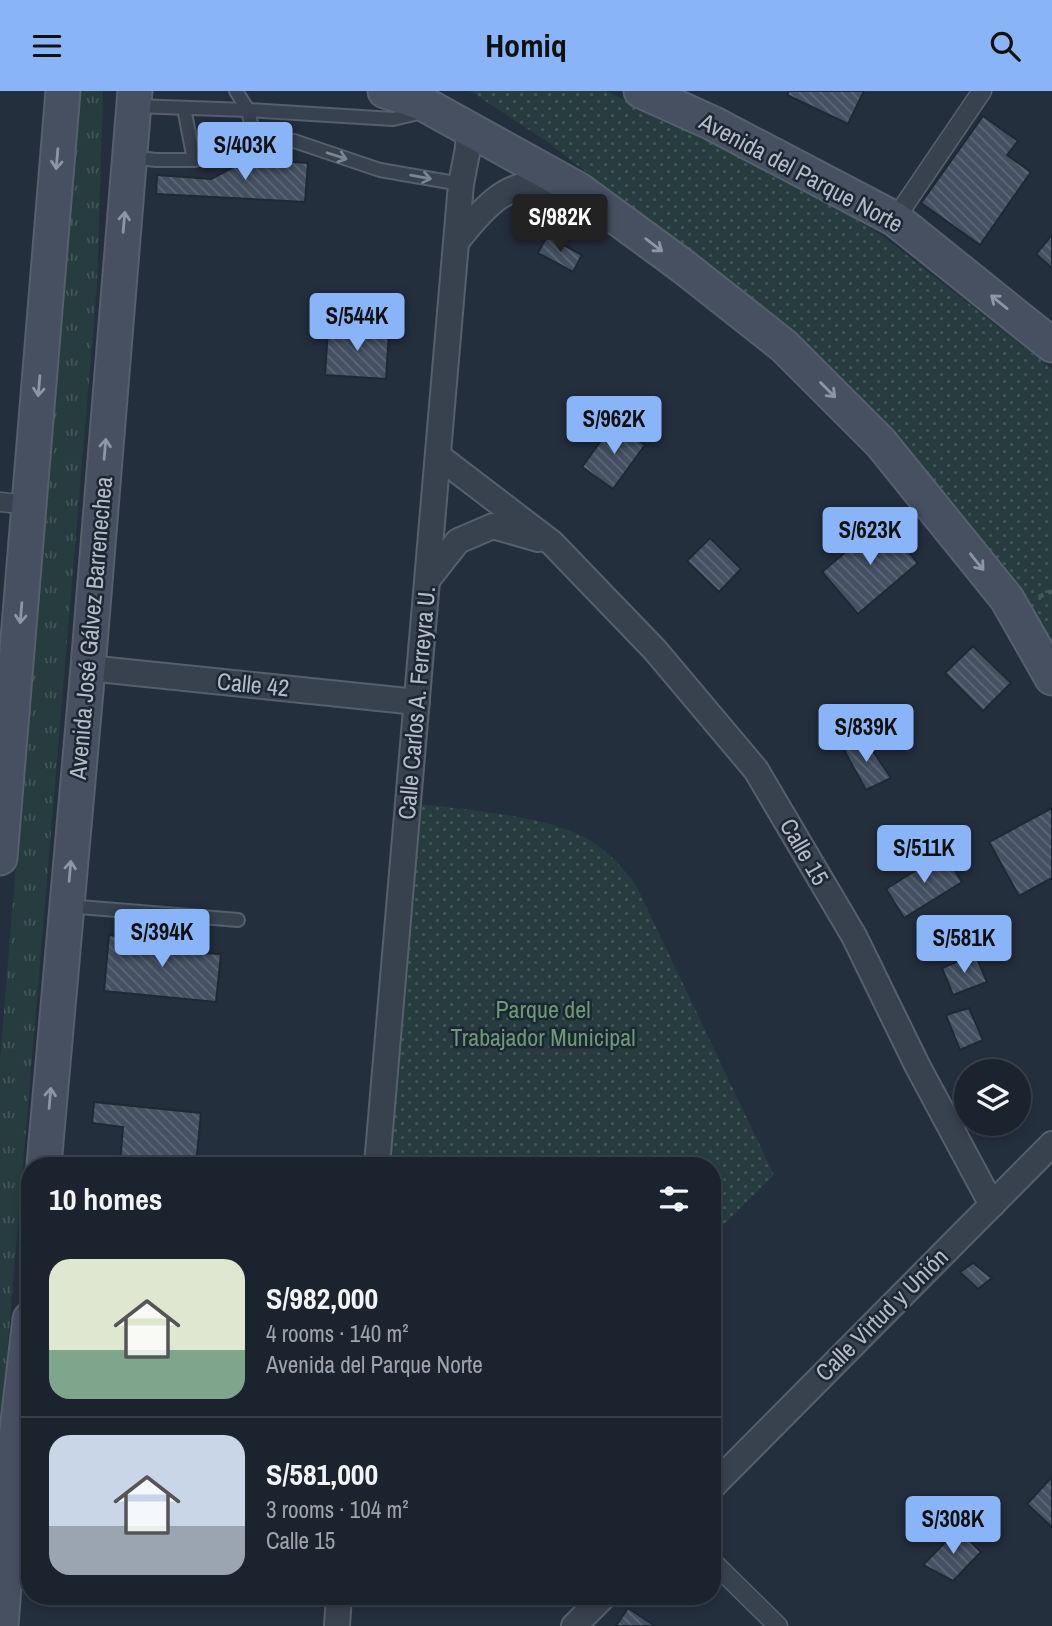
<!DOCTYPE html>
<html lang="en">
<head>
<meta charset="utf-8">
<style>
  :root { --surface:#1b232e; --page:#282f3a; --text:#f1f3f6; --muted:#a0a4aa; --line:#39404a; --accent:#8ab4f8 }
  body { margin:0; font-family:"Archivo Narrow",sans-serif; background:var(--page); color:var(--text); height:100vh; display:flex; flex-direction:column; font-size:26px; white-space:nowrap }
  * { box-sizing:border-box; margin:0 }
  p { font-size:23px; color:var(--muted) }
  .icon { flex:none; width:38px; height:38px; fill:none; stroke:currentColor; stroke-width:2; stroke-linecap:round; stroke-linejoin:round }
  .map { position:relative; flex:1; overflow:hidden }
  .side { position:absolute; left:21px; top:1066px; width:700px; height:448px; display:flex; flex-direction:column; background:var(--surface); border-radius:28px; box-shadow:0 4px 10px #0003,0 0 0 2px var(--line) }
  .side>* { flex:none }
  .controls { position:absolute; left:954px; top:968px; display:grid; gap:14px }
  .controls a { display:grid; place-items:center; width:77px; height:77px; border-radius:50%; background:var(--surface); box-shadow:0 4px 10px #0003,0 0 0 2px var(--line); font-size:35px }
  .price { position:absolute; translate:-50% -60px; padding:0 16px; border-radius:7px; background:var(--accent); color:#111; font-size:23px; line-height:46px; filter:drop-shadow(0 2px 4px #0008) }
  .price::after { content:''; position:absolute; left:50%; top:42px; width:21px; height:16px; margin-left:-10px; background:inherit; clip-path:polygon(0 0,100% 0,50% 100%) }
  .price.on { background:#222; color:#fff }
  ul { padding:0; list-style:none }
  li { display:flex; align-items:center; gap:21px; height:175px; padding:0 28px }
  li+li { border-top:2px solid var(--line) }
  li span { display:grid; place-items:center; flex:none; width:196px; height:140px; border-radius:21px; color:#555 }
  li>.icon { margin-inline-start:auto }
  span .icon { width:84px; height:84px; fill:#fffc; stroke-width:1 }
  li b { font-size:30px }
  h2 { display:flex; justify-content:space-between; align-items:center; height:84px; padding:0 28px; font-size:30px }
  header { display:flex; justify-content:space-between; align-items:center; height:91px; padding:0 28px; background:var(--accent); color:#111; font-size:32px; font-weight:700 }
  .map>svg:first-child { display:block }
  .grass { fill:url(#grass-tufts) }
  .park { fill:url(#park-dots) }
  .building { fill:url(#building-back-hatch); stroke:#1f2835; stroke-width:2 }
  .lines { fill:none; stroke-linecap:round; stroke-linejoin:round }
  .service-casing { stroke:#565f6c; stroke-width:16 }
  .pedestrian-casing { stroke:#565f6c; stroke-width:21 }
  .minor-casing { stroke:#565f6c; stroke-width:28 }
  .secondary-casing { stroke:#565f6c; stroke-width:37 }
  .path { stroke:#44595c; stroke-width:4.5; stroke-dasharray:5 5; stroke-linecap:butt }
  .service { stroke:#38414e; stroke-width:12 }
  .pedestrian { stroke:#38414e; stroke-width:18 }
  .minor { stroke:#38414e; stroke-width:24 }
  .secondary { stroke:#465061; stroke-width:33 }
  .oneway { stroke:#7c8592 }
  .oneway2 { stroke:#8e96a5 }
  .labels { text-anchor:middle; stroke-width:5; stroke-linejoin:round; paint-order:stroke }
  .street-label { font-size:24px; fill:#b4bcc9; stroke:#1d2633 }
  .park-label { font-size:24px; fill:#6b9a76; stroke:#1d2633 }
</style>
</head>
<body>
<header><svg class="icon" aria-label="menu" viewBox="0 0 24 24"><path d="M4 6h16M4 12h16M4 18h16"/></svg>Homiq<svg class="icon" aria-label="search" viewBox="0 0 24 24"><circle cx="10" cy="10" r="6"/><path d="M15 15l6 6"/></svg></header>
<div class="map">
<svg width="1052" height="1535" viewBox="0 0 1052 1535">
  <defs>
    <pattern id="grass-tufts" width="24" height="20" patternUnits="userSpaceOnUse" patternTransform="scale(1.75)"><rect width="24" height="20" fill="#263c3f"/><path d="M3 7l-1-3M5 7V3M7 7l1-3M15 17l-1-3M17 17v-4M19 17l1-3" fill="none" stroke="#435659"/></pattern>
    <pattern id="park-dots" width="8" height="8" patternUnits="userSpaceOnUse" patternTransform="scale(1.75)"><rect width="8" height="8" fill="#263c3f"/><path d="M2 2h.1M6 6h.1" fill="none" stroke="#435659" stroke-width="1.8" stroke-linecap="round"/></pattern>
    <pattern id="building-back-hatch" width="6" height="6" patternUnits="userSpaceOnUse" patternTransform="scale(1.75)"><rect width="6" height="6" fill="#455162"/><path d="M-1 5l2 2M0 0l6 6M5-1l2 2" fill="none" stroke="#5d6877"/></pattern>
  </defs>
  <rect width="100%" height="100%" fill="#242f3e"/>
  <!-- grass -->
  <polygon class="grass" points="79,0 103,0 97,194 0,1347 0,970"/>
  <!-- park -->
  <g class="park">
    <polygon points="470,0 606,0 771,77 881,144 1052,278 1052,556 975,446 901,347 813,259 725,188 546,50"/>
    <path d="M421,713C470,720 553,724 594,752C611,764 623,777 636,794L774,1084L712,1145V1074H387Z"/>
  </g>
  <!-- building -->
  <g class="building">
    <polygon points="789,0 864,0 848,33 787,4"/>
    <polygon points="983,25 1018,50 1007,64 1031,81 980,154 921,112"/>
    <polygon points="249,68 308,72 305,111 156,103 157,84 211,88"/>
    <polygon points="1052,144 1052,177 1036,163"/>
    <polygon points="547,145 582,164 573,181 538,162"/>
    <polygon points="328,237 389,241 386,288 325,284"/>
    <polygon points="614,332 645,354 613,398 582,376"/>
    <polygon points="882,430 918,472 858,523 822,481"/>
    <polygon points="710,447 741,478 719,501 687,470"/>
    <polygon points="973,555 1011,592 983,620 945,582"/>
    <polygon points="862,644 891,687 866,699 844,659"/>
    <polygon points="1052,717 1052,787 1019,805 989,751"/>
    <polygon points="944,762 962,791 904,827 886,798"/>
    <polygon points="109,844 205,853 204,862 221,863 216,911 104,900"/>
    <polygon points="975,863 987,891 953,904 942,877"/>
    <polygon points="969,917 983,949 960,959 946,924"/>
    <polygon points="94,1011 201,1022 196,1074 120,1073 123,1036 92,1032"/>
    <polygon points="973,1172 992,1187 978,1198 960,1181"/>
    <polygon points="1052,1386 1052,1436 1027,1413"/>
    <polygon points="958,1438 981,1461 953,1490 923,1474"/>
    <polygon points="628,1517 655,1535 616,1535"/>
  </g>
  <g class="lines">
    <!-- service casing -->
    <g class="service-casing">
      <g id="service">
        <polyline points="236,0 248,19 254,46"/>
        <polyline points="134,15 248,19 393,28 423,21"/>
        <polyline points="184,17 194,69"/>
        <polyline points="129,66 156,69 194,69 225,60 254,46 294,50 380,79 461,93"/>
        <polyline points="67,815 238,829"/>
      </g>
    </g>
    <!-- pedestrian casing -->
    <g class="pedestrian-casing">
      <g id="pedestrian">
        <polyline points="895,128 982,0"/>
        <polyline points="0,411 30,414"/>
        <polyline points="712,1470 778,1535"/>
      </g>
    </g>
    <!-- minor casing -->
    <g class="minor-casing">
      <g id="minor">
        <path d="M457,150C480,121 505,90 545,92C552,93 560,95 567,96"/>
        <polyline points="438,365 552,452 655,559 756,679 854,845 917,974 992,1114"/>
        <polyline points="428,488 458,450 493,435 538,448"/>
        <polyline points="88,577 417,611"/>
        <polyline points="377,1074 461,93 468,57 469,38"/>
        <polyline points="712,1396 1052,1053"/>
        <polyline points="337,1535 339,1505"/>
        <polyline points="574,1535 604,1505"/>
      </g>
    </g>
    <!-- secondary casing -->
    <g class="secondary-casing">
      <g id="secondary">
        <polyline points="385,0 422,12 579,99 684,176 784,255 881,352 1007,508 1052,587"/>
        <polyline points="641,0 712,32 895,128 1052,254"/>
        <polyline points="0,767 63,0"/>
        <polyline points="44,1074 88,577 135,0"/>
        <polyline points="1,1535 13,1374 30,1228"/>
      </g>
    </g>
    <!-- path -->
    <polyline class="path" points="1039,506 1052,500"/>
    <!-- service -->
    <use href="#service" class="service"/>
    <!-- pedestrian -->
    <use href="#pedestrian" class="pedestrian"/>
    <!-- minor -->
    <use href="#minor" class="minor"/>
    <!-- secondary -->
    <use href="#secondary" class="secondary"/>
  </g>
  <!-- one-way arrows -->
  <defs><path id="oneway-shaft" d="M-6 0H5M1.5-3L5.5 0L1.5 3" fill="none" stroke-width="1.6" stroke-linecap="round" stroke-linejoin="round" transform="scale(1.75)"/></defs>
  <g class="oneway">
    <use href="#oneway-shaft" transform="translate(337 65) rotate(18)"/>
    <use href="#oneway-shaft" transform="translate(421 86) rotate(10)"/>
  </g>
  <g class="oneway2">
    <use href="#oneway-shaft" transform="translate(57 68) rotate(95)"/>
    <use href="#oneway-shaft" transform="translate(124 131) rotate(-85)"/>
    <use href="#oneway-shaft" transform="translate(654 154) rotate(37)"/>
    <use href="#oneway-shaft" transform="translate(999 211) rotate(-141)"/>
    <use href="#oneway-shaft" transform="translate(39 295) rotate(95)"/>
    <use href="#oneway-shaft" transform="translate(828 299) rotate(45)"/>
    <use href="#oneway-shaft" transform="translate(105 358) rotate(-85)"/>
    <use href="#oneway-shaft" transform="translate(977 471) rotate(51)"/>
    <use href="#oneway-shaft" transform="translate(21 522) rotate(95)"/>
    <use href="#oneway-shaft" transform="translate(70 780) rotate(-85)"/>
    <use href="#oneway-shaft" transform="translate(50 1007) rotate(-85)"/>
  </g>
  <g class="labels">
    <!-- street labels -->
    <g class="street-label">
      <text transform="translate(801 82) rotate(28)" y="8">Avenida del Parque Norte</text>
      <text transform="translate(91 537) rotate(-85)" y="8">Avenida José Gálvez Barrenechea</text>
      <text transform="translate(253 594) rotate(6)" y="8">Calle 42</text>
      <text transform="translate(417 612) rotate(-85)" y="8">Calle Carlos A. Ferreyra U.</text>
      <text transform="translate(804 761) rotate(60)" y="8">Calle 15</text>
      <text transform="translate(882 1224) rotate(-45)" y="8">Calle Virtud y Unión</text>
    </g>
    <!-- park labels -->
    <g class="park-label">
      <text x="543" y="927">Parque del<tspan x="543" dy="28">Trabajador Municipal</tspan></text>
    </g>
  </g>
</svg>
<div class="controls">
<a><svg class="icon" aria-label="layers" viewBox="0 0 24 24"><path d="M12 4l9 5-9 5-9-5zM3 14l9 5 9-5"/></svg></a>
</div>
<b class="price" style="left:245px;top:91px">S/403K</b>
<b class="price on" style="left:560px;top:163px">S/982K</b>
<b class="price" style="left:357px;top:262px">S/544K</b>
<b class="price" style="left:614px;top:365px">S/962K</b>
<b class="price" style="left:870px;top:476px">S/623K</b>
<b class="price" style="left:866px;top:673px">S/839K</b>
<b class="price" style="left:924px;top:794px">S/511K</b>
<b class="price" style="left:162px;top:878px">S/394K</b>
<b class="price" style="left:964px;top:884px">S/581K</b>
<b class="price" style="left:953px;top:1465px">S/308K</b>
<section class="side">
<h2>10 homes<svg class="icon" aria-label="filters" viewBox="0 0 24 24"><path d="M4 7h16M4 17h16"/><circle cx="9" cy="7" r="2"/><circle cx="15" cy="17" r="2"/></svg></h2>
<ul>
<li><span style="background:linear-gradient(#dfe7d0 65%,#7fa58c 0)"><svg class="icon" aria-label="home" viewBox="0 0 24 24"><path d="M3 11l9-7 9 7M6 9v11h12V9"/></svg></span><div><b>S/982,000</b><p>4 rooms · 140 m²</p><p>Avenida del Parque Norte</p></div></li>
<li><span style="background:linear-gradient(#c9d6e8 65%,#9aa5b1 0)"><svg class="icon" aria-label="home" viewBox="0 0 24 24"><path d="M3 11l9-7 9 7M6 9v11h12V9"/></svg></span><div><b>S/581,000</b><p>3 rooms · 104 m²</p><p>Calle 15</p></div></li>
</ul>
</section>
</div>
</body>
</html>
